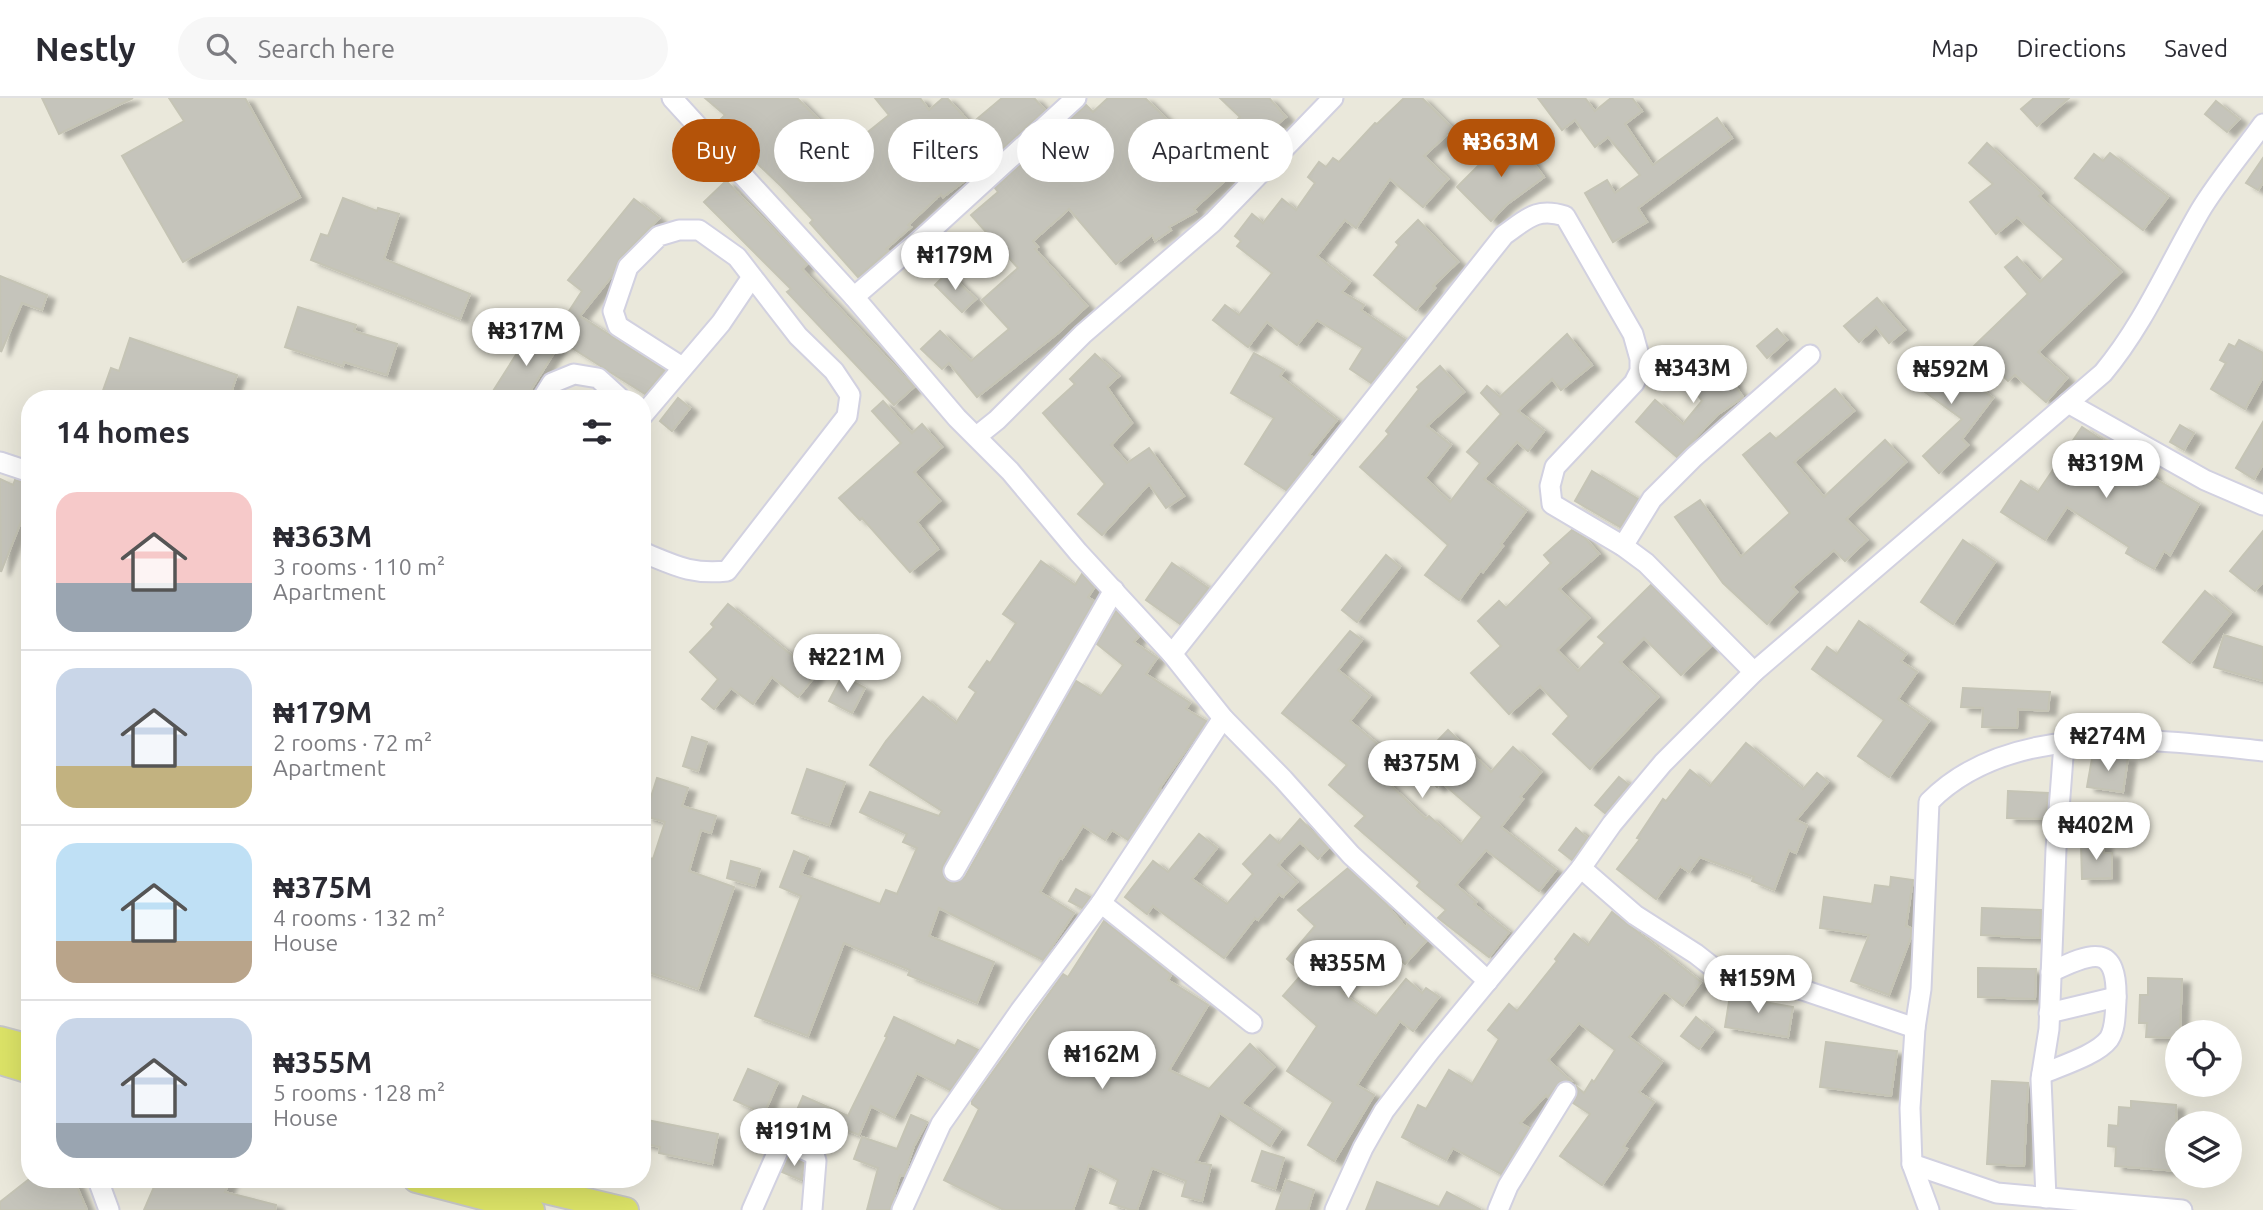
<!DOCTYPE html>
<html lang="en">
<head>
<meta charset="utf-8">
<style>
  :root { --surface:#fff; --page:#f7f7f7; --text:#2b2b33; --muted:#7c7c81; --line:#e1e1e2; --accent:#b45309 }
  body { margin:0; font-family:Ubuntu,sans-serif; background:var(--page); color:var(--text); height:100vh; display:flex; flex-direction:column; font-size:26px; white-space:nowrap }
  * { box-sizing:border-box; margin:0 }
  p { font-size:23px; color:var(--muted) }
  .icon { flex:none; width:38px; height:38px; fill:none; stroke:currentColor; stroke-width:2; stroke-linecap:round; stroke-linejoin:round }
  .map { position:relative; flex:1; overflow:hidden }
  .details { position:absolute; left:21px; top:292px; width:630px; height:798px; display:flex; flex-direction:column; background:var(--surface); border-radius:28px; box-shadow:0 7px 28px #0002 }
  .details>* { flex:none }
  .banner { position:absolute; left:672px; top:21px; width:665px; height:63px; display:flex; gap:14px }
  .controls { position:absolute; left:2165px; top:922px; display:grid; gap:14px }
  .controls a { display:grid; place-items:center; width:77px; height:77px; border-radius:50%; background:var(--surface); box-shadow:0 7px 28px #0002; font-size:35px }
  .price { position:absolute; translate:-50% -60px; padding:0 16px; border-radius:24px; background:#fff; color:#222; font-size:23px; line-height:46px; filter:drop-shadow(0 2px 4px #0008) }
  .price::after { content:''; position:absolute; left:50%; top:42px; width:21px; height:16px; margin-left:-10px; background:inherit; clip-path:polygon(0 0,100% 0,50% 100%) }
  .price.current { background:var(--accent); color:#fff }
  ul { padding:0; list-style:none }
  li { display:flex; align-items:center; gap:21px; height:175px; padding:0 35px }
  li+li { border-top:2px solid var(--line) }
  li span { display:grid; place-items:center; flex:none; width:196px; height:140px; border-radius:21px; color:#555 }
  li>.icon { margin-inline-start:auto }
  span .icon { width:84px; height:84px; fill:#fffc; stroke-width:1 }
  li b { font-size:30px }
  h2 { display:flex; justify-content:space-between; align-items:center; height:84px; padding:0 35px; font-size:30px }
  .tag { padding:0 24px; border-radius:32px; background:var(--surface); box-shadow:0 7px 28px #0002; font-size:24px; line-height:63px }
  .tag.current { background:var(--accent); color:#fff }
  header { display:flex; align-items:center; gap:42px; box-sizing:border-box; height:98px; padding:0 35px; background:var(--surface); border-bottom:2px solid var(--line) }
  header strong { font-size:33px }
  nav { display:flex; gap:38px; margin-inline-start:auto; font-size:24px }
  .search { width:490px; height:63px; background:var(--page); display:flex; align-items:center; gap:18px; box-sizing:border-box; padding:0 24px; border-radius:38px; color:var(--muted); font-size:26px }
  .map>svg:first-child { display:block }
  .building { fill:#c5c4bb; stroke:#c5c4b5; stroke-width:2; filter:url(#shadow) }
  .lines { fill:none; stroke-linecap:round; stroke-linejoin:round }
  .minor-casing { stroke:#d2d1e0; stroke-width:23 }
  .major-casing { stroke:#c7c7c7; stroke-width:28 }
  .minor { stroke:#fff; stroke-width:19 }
  .major { stroke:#dce367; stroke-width:24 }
</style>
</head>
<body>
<header>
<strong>Nestly</strong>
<div class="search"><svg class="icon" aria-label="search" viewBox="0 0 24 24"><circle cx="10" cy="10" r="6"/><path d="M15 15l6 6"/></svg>Search here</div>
<nav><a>Map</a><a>Directions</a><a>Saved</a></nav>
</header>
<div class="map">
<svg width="2263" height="1112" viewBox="0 0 2263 1112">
  <defs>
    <filter id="shadow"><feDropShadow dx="8" dy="4.5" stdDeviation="2" flood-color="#0004"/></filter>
  </defs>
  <rect width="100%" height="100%" fill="#eae8db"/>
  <!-- building -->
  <g class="building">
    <polygon points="42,0 133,0 59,36"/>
    <polygon points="169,0 245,0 300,99 183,164 122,58 184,23"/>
    <polygon points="705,0 797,0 828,31 824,35 843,54 889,17 875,0 920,0 929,12 943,0 947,0 971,26 1002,0 1034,0 1045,12 979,72 943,99 941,96 908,127 911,129 886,151 888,153 858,179 810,125 813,122 781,88 716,26 725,17"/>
    <polygon points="1108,0 1145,0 1178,32 1182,28 1203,51 1205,49 1208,52 1240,19 1220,0 1269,0 1286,19 1254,46 1259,51 1194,111 1196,114 1169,129 1171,132 1155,143 1152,137 1116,166 1069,111 1033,143 1038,149 1035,151 1087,208 1058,235 977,299 949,265 942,271 921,251 940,233 971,263 1009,231 982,202 1018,170 971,117 998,94 995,90 1086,7 1093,14"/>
    <polygon points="1404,0 1422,0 1453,31 1424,58 1448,81 1423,109 1390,81 1356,130 1345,122 1317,158 1350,184 1342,194 1364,207 1361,212 1405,242 1371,285 1350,271 1363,250 1317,222 1297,247 1267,224 1248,249 1213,222 1225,207 1239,217 1272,175 1237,148 1241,143 1235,138 1252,116 1263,125 1282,101 1296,112 1315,85 1308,79 1319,64 1326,69 1333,60 1339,64 1375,25 1377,26"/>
    <polygon points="1538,0 1585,0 1595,13 1611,0 1632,0 1642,13 1625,26 1653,67 1717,20 1732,40 1638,110 1647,124 1613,144 1585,95 1607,82 1615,95 1640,77 1608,39 1595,49 1575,22 1562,32"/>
    <polygon points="2034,0 2069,0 2037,28 2021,11"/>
    <polygon points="2216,3 2239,21 2227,34 2205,16"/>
    <polygon points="1513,38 1544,79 1506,107 1491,123 1457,89 1481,65 1479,64"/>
    <polygon points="1987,45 2042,95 2039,98 2121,174 2038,254 2067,280 2046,304 2015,277 2008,283 1974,248 2028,196 2005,169 2017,159 2040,184 2064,161 2017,119 1996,136 1970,104 1993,86 1969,65"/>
    <polygon points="2110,55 2168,99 2143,132 2075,80 2094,56 2103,63"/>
    <polygon points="2263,60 2263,85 2258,92 2246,85"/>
    <polygon points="726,83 807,166 802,171 914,289 894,307 787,194 791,191 704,104"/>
    <polygon points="343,100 377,113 378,110 399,116 384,161 470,196 460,221 311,162 321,136 328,138"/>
    <polygon points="634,101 659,120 619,161 612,178 580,218 664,272 645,296 553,238 582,193 568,182"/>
    <polygon points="1418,122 1458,164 1433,188 1435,190 1416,212 1374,177 1399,147 1396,144"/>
    <polygon points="948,174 976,201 962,214 935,187"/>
    <polygon points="0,178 47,197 42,212 22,205 1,254"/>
    <polygon points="1877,200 1905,232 1889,245 1876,229 1859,244 1844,228"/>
    <polygon points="298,209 356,227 354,233 397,246 387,277 344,264 343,268 285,249"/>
    <polygon points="533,230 559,247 525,301 488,301"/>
    <polygon points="1777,231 1787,242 1767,260 1757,248"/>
    <polygon points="1567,236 1592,267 1561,292 1552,281 1518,313 1544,333 1528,353 1517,344 1484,381 1526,413 1501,446 1503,448 1483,474 1481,472 1459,502 1425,477 1448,447 1360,369 1389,336 1386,333 1419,291 1417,289 1440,268 1464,294 1427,328 1451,347 1425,380 1450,404 1480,365 1467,354 1501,316 1481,295 1487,288 1500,299"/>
    <polygon points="130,240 237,277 229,301 100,301 111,270 119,273"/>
    <polygon points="2239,242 2263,255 2263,279 2245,311 2211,291 2226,265 2220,262 2229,246 2235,249"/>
    <polygon points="1710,251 1743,299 1717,317 1677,359 1636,324 1655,302 1683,326 1702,303 1680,272"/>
    <polygon points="1254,255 1284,272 1280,278 1337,322 1309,357 1313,359 1286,392 1245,366 1274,320 1231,295"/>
    <polygon points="1931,255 1993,300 1962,341 1968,347 1939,375 1923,358 1962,321 1910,283"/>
    <polygon points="1095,256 1119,278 1107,289 1132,325 1111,347 1127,365 1149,350 1184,398 1166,410 1149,386 1102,437 1078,416 1105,386 1043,315 1075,286 1070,281"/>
    <polygon points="1835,291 1854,313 1794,364 1824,399 1885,342 1906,364 1846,421 1867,442 1845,463 1834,452 1792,489 1797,494 1767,526 1723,485 1675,419 1700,402 1741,459 1790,415 1743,357 1770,335 1776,341"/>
    <polygon points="678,300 690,310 672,333 660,323"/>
    <polygon points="883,303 912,335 922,326 942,349 914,374 940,403 917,424 938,451 910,474 862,420 860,422 839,400 901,345 872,313"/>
    <polygon points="2263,324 2263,366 2254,381 2236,370"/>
    <polygon points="2180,327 2194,335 2184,352 2170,344"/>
    <polygon points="2082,329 2154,376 2152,379 2199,406 2170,457 2164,453 2154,471 2126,455 2129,449 2067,409 2045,442 2001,414 2021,383 2038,394"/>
    <polygon points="1592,373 1638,401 1620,429 1575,403"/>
    <polygon points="0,381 13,387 15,382 30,386 30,401 1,474"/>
    <polygon points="1572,432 1585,440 1599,456 1559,491 1589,520 1557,552 1578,573 1605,545 1598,539 1651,487 1711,548 1681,577 1644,540 1620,564 1658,599 1590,671 1553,636 1569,618 1540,588 1509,616 1471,575 1501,548 1478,523 1499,503 1506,510 1551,465 1544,457"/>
    <polygon points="2263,433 2263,484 2255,493 2230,473"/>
    <polygon points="1963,442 1995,464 1953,526 1921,504"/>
    <polygon points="1386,457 1400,469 1357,524 1342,512"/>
    <polygon points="1041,463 1075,487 1082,476 1094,490 1088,499 1094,503 943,767 942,774 947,783 955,785 965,779 1076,583 1101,598 1123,567 1097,546 1116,513 1139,538 1134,544 1157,560 1146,576 1190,605 1186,611 1206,623 1159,691 1161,692 1128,742 1112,732 1105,742 1083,728 1062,761 1060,760 1040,794 1074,815 1043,862 939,810 929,838 994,864 977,905 908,877 910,872 844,845 808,938 755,918 801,798 780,789 794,753 808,759 801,776 880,806 886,792 897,796 917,750 903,744 907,736 860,714 870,694 939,718 942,713 870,667 886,643 923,599 956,625 976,594 969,589 987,563 990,565 1016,525 1003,516"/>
    <polygon points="1172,465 1208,490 1180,526 1146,502"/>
    <polygon points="2205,493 2231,515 2190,565 2163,544"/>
    <polygon points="728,506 799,563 819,539 831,549 811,573 816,577 798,599 772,579 753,606 731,590 714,611 702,601 718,581 690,554 714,529 711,526"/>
    <polygon points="1859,523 1906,556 1901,563 1917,574 1898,601 1929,623 1889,679 1858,658 1884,622 1812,571 1827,549 1837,556"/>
    <polygon points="1350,533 1362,542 1338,572 1370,598 1350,623 1394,660 1380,677 1426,721 1429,718 1461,746 1482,719 1441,684 1437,689 1414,667 1448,632 1491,674 1513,649 1541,674 1520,699 1523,701 1501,729 1556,772 1539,793 1486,752 1456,787 1476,804 1474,806 1509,834 1489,859 1438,820 1446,812 1417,788 1420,784 1355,728 1365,718 1329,687 1347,667 1282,615"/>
    <polygon points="2224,537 2263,549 2263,583 2214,569"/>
    <polygon points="842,578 865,590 852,615 829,603"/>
    <polygon points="1963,590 2050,594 2048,613 2018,611 2017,630 1982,629 1983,610 1961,609"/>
    <polygon points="692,639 707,644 698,673 683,668"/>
    <polygon points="1746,645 1803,691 1817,675 1828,684 1796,722 1807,727 1796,755 1789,752 1774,792 1752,783 1754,779 1700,759 1689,774 1680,768 1656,801 1617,771 1640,741 1637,740 1663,701 1666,703 1690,672 1710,688"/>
    <polygon points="2093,655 2128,660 2123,694 2087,689"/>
    <polygon points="807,671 845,684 829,727 792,715"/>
    <polygon points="1619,679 1629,687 1605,715 1595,707"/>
    <polygon points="657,680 688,690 682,708 716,718 711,735 701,732 689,773 734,789 698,891 642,872 642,758 653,761 665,724 645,718"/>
    <polygon points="2008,693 2048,695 2046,721 2007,720"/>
    <polygon points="1300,721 1328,750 1318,761 1300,744 1278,767 1297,784 1283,799 1279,796 1258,822 1255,820 1224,860 1153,808 1147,816 1125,799 1153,763 1168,774 1199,736 1217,750 1192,781 1227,806 1253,776 1243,766 1270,737 1279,745"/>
    <polygon points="1576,730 1587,740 1572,762 1559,752"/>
    <polygon points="2104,745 2104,755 2112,755 2112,780 2082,781 2081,746"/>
    <polygon points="731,763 760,771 755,788 727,780"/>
    <polygon points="1348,770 1385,805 1406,830 1408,826 1426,843 1405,866 1381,844 1349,877 1353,880 1341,894 1376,918 1406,881 1422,895 1426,890 1439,899 1413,933 1400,923 1373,962 1357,987 1374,997 1334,1063 1308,1047 1333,1004 1287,973 1317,928 1283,898 1303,875 1287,861 1315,828 1298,812"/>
    <polygon points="1891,779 1913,782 1906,828 1911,830 1911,839 1889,897 1851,883 1869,837 1820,830 1824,799 1872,806 1875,787 1890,789"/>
    <polygon points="1076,791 1090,799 1082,810 1069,803"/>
    <polygon points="1982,810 2041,812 2040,840 1981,837"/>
    <polygon points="1612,814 1701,884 1683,908 1666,895 1663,895 1629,939 1662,964 1639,994 1654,1004 1623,1049 1627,1051 1602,1087 1560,1058 1590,1016 1573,1005 1578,995 1577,989 1584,995 1592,982 1594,984 1615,952 1579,925 1548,962 1571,983 1560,984 1548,999 1546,997 1520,1025 1529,1030 1501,1076 1453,1050 1446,1062 1402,1039 1418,1007 1426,1011 1449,972 1472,986 1499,941 1488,932 1509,906 1517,913 1557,863 1555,861 1574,836 1588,847"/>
    <polygon points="1104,823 1171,877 1168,882 1208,907 1169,972 1209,991 1250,946 1274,969 1241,1005 1281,1031 1270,1048 1220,1015 1196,1064 1211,1067 1202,1103 1182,1098 1186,1083 1152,1070 1137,1112 1131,1112 1110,1105 1118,1082 1089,1067 1073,1112 1004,1112 944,1082 979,1011 972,1006 972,1003 1063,876 1068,879"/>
    <polygon points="1978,870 2036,871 2035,901 1978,899"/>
    <polygon points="2148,880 2182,881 2180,934 2177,934 2177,940 2146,939 2147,925 2139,925 2140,897 2148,897"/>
    <polygon points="1731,891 1749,894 1747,901 1793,909 1788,939 1725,929"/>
    <polygon points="894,919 955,948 958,942 978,952 950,992 917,975 894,1020 871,1008 859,1037 829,1025 821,1043 789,1033 776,1036 768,1046 759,1042 768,1023 788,1033 803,998 848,1018 887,939 885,938"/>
    <polygon points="1696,919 1713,933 1699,951 1681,938"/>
    <polygon points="1826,944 1897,953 1891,998 1820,989"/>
    <polygon points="748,971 778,984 764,1016 734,1002"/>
    <polygon points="1992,983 2028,985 2024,1068 1987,1066"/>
    <polygon points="2131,1003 2176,1007 2177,1073 2115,1068 2116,1049 2108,1048 2109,1027 2118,1028 2119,1009 2131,1010"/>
    <polygon points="911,1017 927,1024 914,1048 904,1078 900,1077 890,1112 867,1112 878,1070 854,1061 862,1039 897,1051"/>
    <polygon points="642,1021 718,1036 712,1066 659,1055 660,1049 642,1045"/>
    <polygon points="1262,1053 1284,1060 1275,1091 1252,1083"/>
    <polygon points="789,1058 804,1065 801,1082 782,1074"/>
    <polygon points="28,1082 74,1082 87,1112 0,1112 0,1104"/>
    <polygon points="157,1082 230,1082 225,1094 276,1107 275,1112 144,1112"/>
    <polygon points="1286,1082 1314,1092 1308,1112 1276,1112"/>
    <polygon points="1377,1084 1439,1109 1447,1094 1481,1112 1366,1112"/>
  </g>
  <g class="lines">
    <!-- minor casing -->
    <g class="minor-casing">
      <g id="minor">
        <polyline points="672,0 854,199 957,320 1010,373 1078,454 1172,556 1223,620 1283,681 1351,757 1488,883"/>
        <polyline points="854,199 927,136 1076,0"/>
        <polyline points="542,301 552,285 574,276 598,280 621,301"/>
        <polyline points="2068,305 2205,382 2263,407"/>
        <polyline points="642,318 721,225 752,179"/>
        <polyline points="977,338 997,322 1083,236 1213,124 1333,0"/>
        <polyline points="0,364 30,374"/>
        <polyline points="1623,448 1652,401 1694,359 1810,257"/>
        <path d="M642,454C674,467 691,477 727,473L847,318L850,297L834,273L798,238L737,159L699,132H679L659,138L628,169L613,213L618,228L682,269"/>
        <path d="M1172,556L1504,137C1527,121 1536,109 1565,118L1633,236L1640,261V273L1634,285L1555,369L1550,388L1552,406L1623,448L1646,465L1754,574"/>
        <polyline points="1581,770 1635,817 1696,856 1719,874 1747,877 1806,893 1915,930"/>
        <polyline points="954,773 1114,492"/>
        <polyline points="1101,805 1252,925"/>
        <polyline points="2049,915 2116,899"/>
        <path d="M2042,976C2060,968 2097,957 2109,941C2116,930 2115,915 2116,903C2118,844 2092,854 2051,874"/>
        <polyline points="1912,1066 1997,1095 2182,1112"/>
        <polyline points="98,1082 109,1112"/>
        <polyline points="2046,1100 2041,981 2049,931 2056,751 2064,646"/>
        <polyline points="752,1112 778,1053 783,1046 790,1045 814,1056 816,1063 812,1112"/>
        <polyline points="902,1112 941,1026 1020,913 1101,805 1223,620"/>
        <path d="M1335,1112L1363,1050L1384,1013L1430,953L1581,770L1612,726L1663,665L1754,574L2103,275C2144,226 2168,168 2200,113C2218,83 2242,55 2263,26"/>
        <polyline points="1498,1112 1508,1088 1566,994"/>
        <path d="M1929,1112L1912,1066L1910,1010L1915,930L1921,891L1929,704C2011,620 2158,642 2263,653"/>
      </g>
    </g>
    <!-- major casing -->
    <g class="major-casing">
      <g id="major">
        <polyline points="0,941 30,949"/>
        <polyline points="0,964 30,973"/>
        <polyline points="416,1082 532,1112"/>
        <polyline points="499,1082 626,1112"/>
      </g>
    </g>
    <!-- minor -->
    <use href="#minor" class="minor"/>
    <!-- major -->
    <use href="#major" class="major"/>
  </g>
</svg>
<div class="controls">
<a><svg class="icon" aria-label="locate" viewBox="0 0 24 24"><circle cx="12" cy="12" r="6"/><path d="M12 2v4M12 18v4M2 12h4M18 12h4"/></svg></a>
<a><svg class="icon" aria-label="layers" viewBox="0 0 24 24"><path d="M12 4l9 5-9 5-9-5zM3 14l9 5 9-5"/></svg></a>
</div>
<b class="price current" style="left:1501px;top:81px">₦363M</b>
<b class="price" style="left:955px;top:194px">₦179M</b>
<b class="price" style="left:526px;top:270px">₦317M</b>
<b class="price" style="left:1693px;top:307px">₦343M</b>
<b class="price" style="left:1951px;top:308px">₦592M</b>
<b class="price" style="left:2106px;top:402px">₦319M</b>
<b class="price" style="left:847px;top:596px">₦221M</b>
<b class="price" style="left:2108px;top:675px">₦274M</b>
<b class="price" style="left:1422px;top:702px">₦375M</b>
<b class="price" style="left:2096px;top:764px">₦402M</b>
<b class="price" style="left:1348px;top:902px">₦355M</b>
<b class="price" style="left:1758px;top:917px">₦159M</b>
<b class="price" style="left:1102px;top:993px">₦162M</b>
<b class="price" style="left:794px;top:1070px">₦191M</b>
<div class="banner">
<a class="tag current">Buy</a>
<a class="tag">Rent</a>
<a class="tag">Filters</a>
<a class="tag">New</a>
<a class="tag">Apartment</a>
</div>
<section class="details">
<h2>14 homes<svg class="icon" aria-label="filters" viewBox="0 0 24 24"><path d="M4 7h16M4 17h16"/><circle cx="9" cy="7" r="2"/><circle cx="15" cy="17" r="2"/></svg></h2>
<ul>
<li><span style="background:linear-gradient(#f6c9c9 65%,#9aa5b1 0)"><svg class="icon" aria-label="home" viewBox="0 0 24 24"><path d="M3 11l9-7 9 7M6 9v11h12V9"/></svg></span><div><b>₦363M</b><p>3 rooms · 110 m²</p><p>Apartment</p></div></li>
<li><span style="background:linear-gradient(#c9d6e8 70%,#c2b280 0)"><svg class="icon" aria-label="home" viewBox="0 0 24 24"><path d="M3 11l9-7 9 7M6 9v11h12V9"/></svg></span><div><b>₦179M</b><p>2 rooms · 72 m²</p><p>Apartment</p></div></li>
<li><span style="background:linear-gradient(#bfe0f5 70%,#b9a48a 0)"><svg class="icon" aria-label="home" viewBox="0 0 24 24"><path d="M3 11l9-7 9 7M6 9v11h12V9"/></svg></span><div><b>₦375M</b><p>4 rooms · 132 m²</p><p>House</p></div></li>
<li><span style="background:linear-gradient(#c9d6e8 75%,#9aa5b1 0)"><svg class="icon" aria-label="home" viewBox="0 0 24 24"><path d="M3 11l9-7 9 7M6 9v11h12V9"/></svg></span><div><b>₦355M</b><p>5 rooms · 128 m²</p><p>House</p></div></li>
</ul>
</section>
</div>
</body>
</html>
